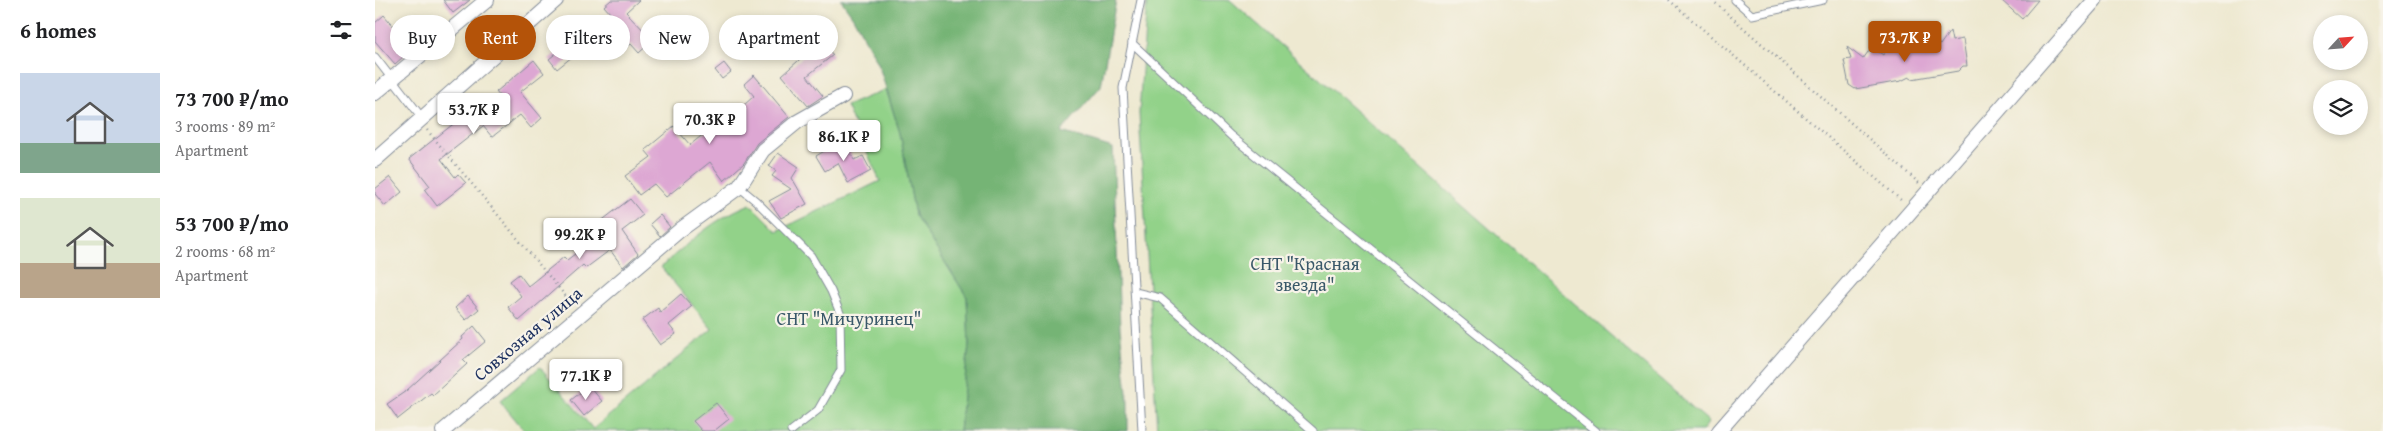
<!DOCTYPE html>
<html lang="en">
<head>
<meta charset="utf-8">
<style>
  :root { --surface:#fff; --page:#f6f6f6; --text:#202124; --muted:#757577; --accent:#b45309 }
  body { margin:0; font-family:"Gentium Book Plus",serif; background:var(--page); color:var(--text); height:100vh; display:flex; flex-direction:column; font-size:19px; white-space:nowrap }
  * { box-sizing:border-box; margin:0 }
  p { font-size:16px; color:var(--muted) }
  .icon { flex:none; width:28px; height:28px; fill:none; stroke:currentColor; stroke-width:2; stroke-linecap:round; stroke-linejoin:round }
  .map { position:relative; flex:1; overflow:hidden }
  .drawer { display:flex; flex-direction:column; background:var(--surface); width:375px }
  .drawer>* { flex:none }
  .guide { position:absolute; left:15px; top:15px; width:475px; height:45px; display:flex; gap:10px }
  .needle { width:32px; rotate:64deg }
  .tools { position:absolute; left:1938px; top:15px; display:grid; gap:10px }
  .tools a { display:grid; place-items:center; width:55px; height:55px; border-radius:50%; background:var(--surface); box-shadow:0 2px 8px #0003; font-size:25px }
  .price { position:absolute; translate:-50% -42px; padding:0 11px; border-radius:5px; background:#fff; color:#222; font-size:16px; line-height:32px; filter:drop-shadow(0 1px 2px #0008) }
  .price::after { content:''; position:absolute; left:50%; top:30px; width:15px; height:11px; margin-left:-8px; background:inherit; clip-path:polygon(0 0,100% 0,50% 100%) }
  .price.selected { background:var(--accent); color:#fff }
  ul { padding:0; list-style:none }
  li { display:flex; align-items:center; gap:15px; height:125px; padding:0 20px }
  li span { display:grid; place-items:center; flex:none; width:140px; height:100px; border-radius:0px; color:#555 }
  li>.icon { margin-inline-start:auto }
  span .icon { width:60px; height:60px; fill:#fffc; stroke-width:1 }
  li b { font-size:21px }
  h2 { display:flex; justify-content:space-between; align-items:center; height:60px; padding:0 20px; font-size:21px }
  .tag { padding:0 18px; border-radius:22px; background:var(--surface); box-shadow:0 2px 8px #0003; font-size:18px; line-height:45px }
  .tag.selected { background:var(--accent); color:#fff }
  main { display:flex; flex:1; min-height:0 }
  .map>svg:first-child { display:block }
  .green { fill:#92d289; stroke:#568074 }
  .forest { fill:#75b475; stroke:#48726a }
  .building { fill:#dda7d3 }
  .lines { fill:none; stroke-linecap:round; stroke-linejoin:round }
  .service-casing { stroke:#848c98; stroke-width:9 }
  .minor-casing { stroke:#848c98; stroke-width:16 }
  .path { stroke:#848c98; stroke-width:2.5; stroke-dasharray:1 4; stroke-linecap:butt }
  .service { stroke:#fff; stroke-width:7 }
  .minor { stroke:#fff; stroke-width:14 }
  .labels { text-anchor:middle; stroke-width:4.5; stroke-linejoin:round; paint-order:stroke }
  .park-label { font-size:18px; fill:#395869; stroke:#f7f3e8 }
  .street-label { font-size:18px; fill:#1b2f5e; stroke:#f7f3e8 }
</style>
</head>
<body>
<main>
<section class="drawer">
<h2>6 homes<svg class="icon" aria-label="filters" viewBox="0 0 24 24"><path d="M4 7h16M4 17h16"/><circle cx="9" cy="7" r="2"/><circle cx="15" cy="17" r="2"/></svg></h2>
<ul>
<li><span style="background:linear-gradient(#c9d6e8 70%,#7fa58c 0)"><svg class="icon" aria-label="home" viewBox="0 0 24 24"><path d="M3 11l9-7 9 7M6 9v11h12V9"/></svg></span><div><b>73 700 ₽/mo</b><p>3 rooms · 89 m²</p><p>Apartment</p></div></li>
<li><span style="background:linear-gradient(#dfe7d0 65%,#b9a48a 0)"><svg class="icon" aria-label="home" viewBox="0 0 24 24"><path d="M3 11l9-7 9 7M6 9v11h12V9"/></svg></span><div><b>53 700 ₽/mo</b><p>2 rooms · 68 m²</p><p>Apartment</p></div></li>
</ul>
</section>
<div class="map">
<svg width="2008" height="431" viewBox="0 0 2008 431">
  <rect width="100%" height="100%" fill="#f7f3e8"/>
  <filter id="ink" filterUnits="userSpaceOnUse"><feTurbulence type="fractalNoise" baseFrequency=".02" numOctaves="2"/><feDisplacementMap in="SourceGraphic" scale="10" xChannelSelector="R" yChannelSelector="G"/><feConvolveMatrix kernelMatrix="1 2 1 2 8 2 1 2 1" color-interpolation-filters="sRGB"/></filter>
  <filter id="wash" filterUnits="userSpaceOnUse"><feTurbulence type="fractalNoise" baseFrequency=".0096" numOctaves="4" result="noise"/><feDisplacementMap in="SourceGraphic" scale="20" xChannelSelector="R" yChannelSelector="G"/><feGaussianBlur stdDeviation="1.12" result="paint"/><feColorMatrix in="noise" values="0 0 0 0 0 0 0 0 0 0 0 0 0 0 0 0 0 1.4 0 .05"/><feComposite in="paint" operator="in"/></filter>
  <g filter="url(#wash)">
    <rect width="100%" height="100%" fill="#eee9d1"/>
    <!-- green -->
    <g class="green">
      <polygon points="772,0 855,0 1334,422 1327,431 782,431 764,113"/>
      <path d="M511,89L525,133L540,215L592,297L594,345L584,431H150L125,401L165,367L218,429L337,329L286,267C314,242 340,218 375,204L402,231L505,181L471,106Z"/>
    </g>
    <!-- forest -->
    <polygon class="forest" points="466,0 741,0 726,86 686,132 738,148 745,328 753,402 753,431 584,431 594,345 592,297 540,215 525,133 503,63 478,17"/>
    <g id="blocks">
      <!-- building -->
      <g class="building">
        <polygon points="68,0 95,0 78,13"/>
        <polygon points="236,0 264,0 251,12 278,40 264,53 256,44 251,48 240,36 248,28 229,6"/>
        <polygon points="1626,0 1663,0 1647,19"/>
        <polygon points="9,15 26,35 51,19 60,29 20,64 0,41 0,23"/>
        <polygon points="208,21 220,35 214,40 221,48 209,58 203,52 182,69 174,59 195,42 190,37"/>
        <polygon points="1575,31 1577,41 1588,39 1592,66 1588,66 1583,71 1537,79 1534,77 1526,81 1480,89 1474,85 1469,60 1476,59 1472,47 1488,59 1493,52 1501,50 1508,55 1512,48 1538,44 1545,49 1550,42 1558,40 1565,45"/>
        <polygon points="446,41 458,55 432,76 448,96 433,106 407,75"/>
        <polygon points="159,60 169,73 145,92 167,118 156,128 145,115 117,137 108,126 66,159 80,177 83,174 91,183 62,206 50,190 55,186 34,159 96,110 106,124 131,104 121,92"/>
        <polygon points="349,63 356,72 347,79 340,70"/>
        <polygon points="379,75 414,117 382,143 369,163 349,181 335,162 291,197 279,184 264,195 250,176 276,157 270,150 299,126 315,145 346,120 349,123 379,96 369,84"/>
        <polygon points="468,140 479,160 488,156 496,171 473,183 463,163 450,171 441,156"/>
        <polygon points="403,153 424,167 417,178 432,204 406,218 394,201 416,189 397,176 401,171 394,166"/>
        <polygon points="15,177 27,192 10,206 0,194 0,189"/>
        <polygon points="255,199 268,215 247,231 263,254 248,267 235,250 211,268 208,265 144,321 133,307 146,296 135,281 144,274 153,286 189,257 192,260 217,241 216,239 231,228 225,222"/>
        <polygon points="285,215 295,227 285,236 275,224"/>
        <polygon points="306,294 317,306 294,325 301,334 285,345 267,320 283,308 285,312"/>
        <polygon points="93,296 104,309 91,320 80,308"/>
        <polygon points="99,326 111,341 88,360 92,364 58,395 56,393 23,419 12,404 31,391 88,339 87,337"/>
        <polygon points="214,386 227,401 209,416 196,400"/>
        <polygon points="341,403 354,419 339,431 327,431 318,421"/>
      </g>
    </g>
  </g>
  <g filter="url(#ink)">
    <use href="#blocks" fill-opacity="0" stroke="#848c98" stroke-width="1"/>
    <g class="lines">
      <!-- service casing -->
      <g class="service-casing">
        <g id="service">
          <polyline points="766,0 748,88 767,431"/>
          <polyline points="1360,0 1377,15 1448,0"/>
          <polyline points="757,43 856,136 1221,431"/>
          <polyline points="0,57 48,119"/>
          <polyline points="364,187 381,201 436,256 456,291 465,313 466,370 443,410 416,431"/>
          <polyline points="760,292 785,298 938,431"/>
        </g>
      </g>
      <!-- minor casing -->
      <g class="minor-casing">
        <g id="minor">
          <polyline points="0,93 112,0"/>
          <polyline points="0,160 181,0"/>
          <polyline points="68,431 305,230 364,187 388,150 422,122 468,96"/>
          <polyline points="1344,431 1720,0"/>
        </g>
      </g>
      <!-- path -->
      <g class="path">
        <polyline points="1294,0 1527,201"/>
        <polyline points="1337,0 1544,183"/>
        <polyline points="52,130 198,305"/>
      </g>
      <!-- service -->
      <use href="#service" class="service"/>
      <!-- minor -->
      <use href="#minor" class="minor"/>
    </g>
  </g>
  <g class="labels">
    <!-- park labels -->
    <g class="park-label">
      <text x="930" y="270">СНТ "Красная<tspan x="930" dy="21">звезда"</tspan></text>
      <text x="474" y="325">СНТ "Мичуринец"</text>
    </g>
    <!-- street labels -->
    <g class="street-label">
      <text transform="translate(153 334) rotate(-40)" y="6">Совхозная улица</text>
    </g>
  </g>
</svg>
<div class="tools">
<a><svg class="needle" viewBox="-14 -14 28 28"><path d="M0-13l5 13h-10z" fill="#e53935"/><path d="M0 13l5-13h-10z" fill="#757577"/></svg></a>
<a><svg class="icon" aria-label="layers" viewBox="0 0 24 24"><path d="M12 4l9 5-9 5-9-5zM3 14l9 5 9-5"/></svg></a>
</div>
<b class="price selected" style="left:1530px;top:63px">73.7K ₽</b>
<b class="price" style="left:99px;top:135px">53.7K ₽</b>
<b class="price" style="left:335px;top:145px">70.3K ₽</b>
<b class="price" style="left:469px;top:162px">86.1K ₽</b>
<b class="price" style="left:205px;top:260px">99.2K ₽</b>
<b class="price" style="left:211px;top:401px">77.1K ₽</b>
<div class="guide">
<a class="tag">Buy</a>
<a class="tag selected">Rent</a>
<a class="tag">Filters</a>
<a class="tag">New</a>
<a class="tag">Apartment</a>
</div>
</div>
</main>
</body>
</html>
